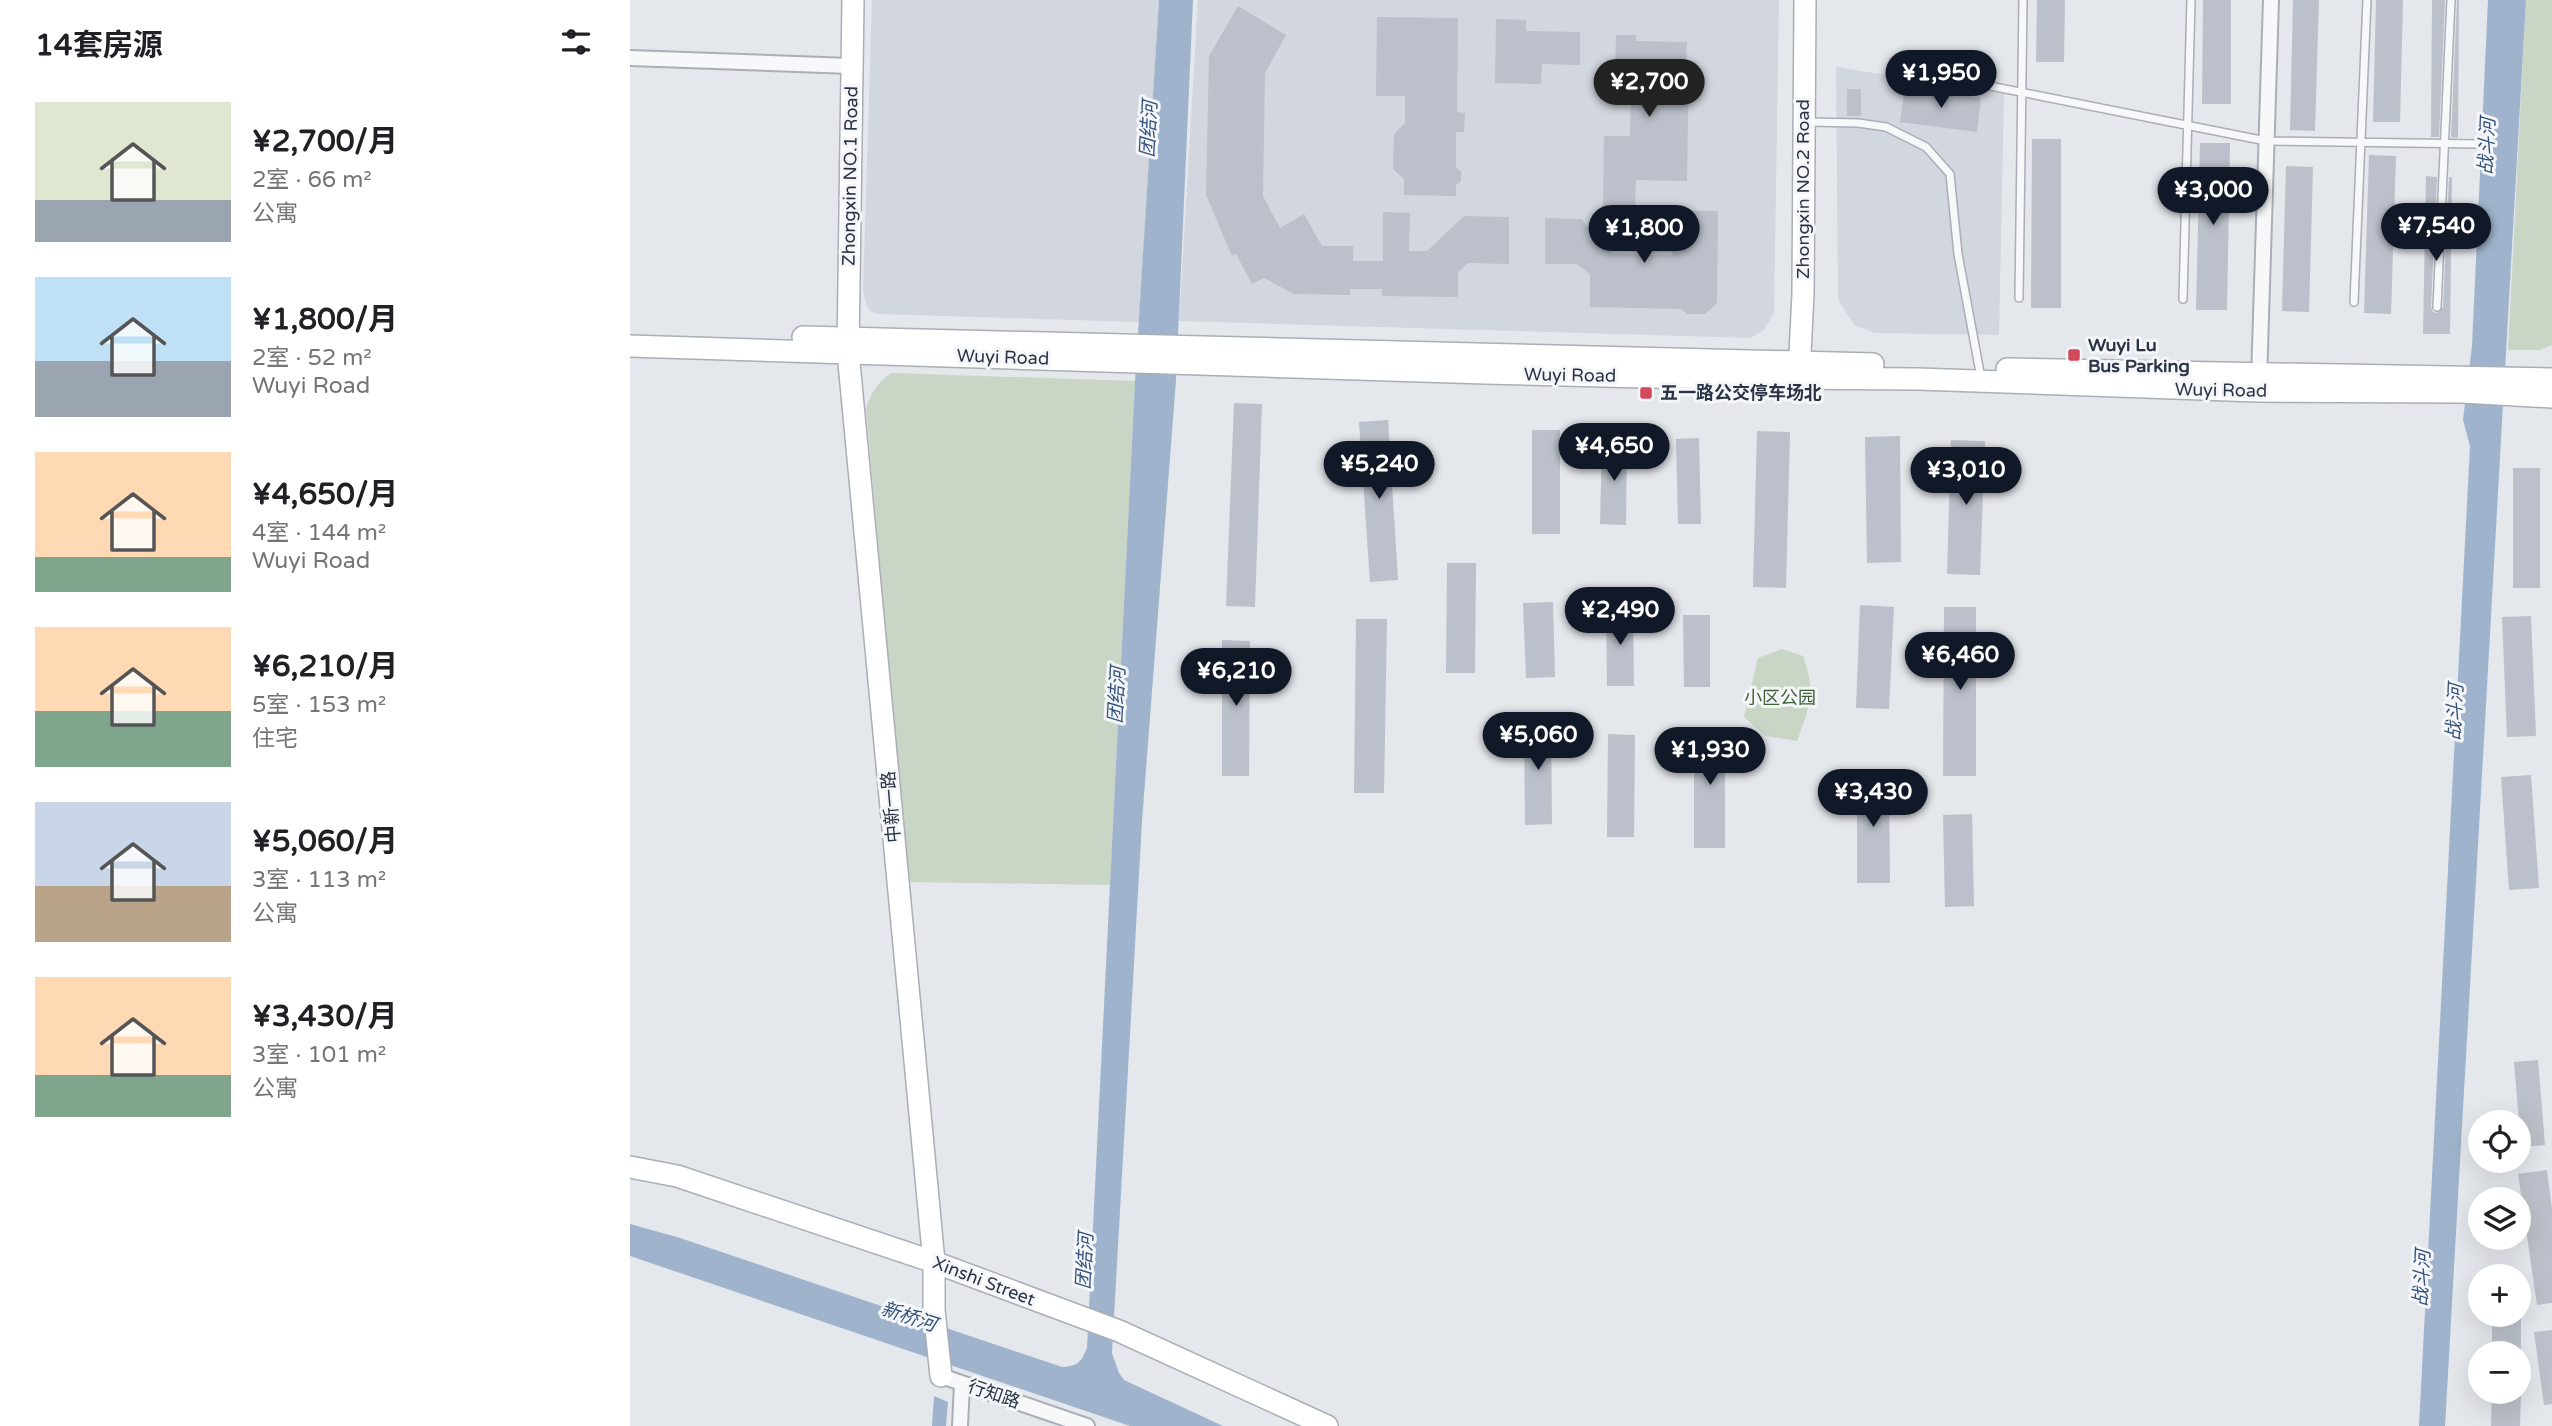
<!DOCTYPE html>
<html lang="zh">
<head>
<meta charset="utf-8">
<style>
  :root { --surface:#fff; --page:#f6f6f6; --text:#202124; --muted:#757577; --accent:#111827 }
  body { margin:0; font-family:"Varela Round","Noto Sans SC",sans-serif; background:var(--page); color:var(--text); height:100vh; display:flex; flex-direction:column; font-size:26px; white-space:nowrap }
  * { box-sizing:border-box; margin:0 }
  p { font-size:23px; color:var(--muted) }
  .icon { flex:none; width:38px; height:38px; fill:none; stroke:currentColor; stroke-width:2; stroke-linecap:round; stroke-linejoin:round }
  .map { position:relative; flex:1; overflow:hidden }
  .drawer { display:flex; flex-direction:column; background:var(--surface); width:630px }
  .drawer>* { flex:none }
  .buttons { position:absolute; left:1838px; top:1110px; display:grid; gap:14px }
  .buttons a { display:grid; place-items:center; width:63px; height:63px; border-radius:50%; background:var(--surface); box-shadow:0 7px 28px #0002; font-size:35px }
  .price { position:absolute; translate:-50% -60px; padding:0 16px; border-radius:24px; background:var(--accent); color:#fff; font-size:23px; line-height:46px; filter:drop-shadow(0 2px 4px #0008) }
  .price::after { content:''; position:absolute; left:50%; top:42px; width:21px; height:16px; margin-left:-10px; background:inherit; clip-path:polygon(0 0,100% 0,50% 100%) }
  .price.current { background:#222; color:#fff }
  ul { padding:0; list-style:none }
  li { display:flex; align-items:center; gap:21px; height:175px; padding:0 35px }
  li span { display:grid; place-items:center; flex:none; width:196px; height:140px; border-radius:0px; color:#555 }
  li>.icon { margin-inline-start:auto }
  span .icon { width:84px; height:84px; fill:#fffc; stroke-width:1 }
  li b { font-size:30px }
  h2 { display:flex; justify-content:space-between; align-items:center; height:84px; padding:0 35px; font-size:30px }
  main { display:flex; flex:1; min-height:0 }
  .map>svg:first-child { display:block }
  .built { fill:#d2d6de }
  .green { fill:#c9d6c5 }
  .water { fill:#9fb4cc }
  .building { fill:#bbc0ca }
  .lines { fill:none; stroke-linecap:round; stroke-linejoin:round }
  .lane-casing { stroke:#a9aeb7; stroke-width:10 }
  .street-casing { stroke:#a9aeb7; stroke-width:18 }
  .secondary-casing { stroke:#a9aeb7; stroke-width:24 }
  .lane { stroke:#f7f8fa; stroke-width:7 }
  .street { stroke:#f7f8fa; stroke-width:14 }
  .secondary { stroke:#fff; stroke-width:21 }
  .poi-dot { fill:#d1495b; stroke:#f4f6f9; stroke-width:2.5 }
  .labels { text-anchor:middle; stroke-width:6; stroke-linejoin:round; paint-order:stroke }
  .street-label { font-size:18px; fill:#2b3445; stroke:#f4f6f9 }
  .poi-label { font-size:18px; font-weight:bold; fill:#2b3445; stroke:#f4f6f9; text-anchor:start }
  .park-label { font-size:18px; fill:#3f6138; stroke:#f4f6f9 }
  .water-label { font-size:19px; font-style:italic; fill:#34527a; stroke:#f4f6f9 }
</style>
</head>
<body>
<main>
<section class="drawer">
<h2>14套房源<svg class="icon" aria-label="filters" viewBox="0 0 24 24"><path d="M4 7h16M4 17h16"/><circle cx="9" cy="7" r="2"/><circle cx="15" cy="17" r="2"/></svg></h2>
<ul>
<li><span style="background:linear-gradient(#dfe7d0 70%,#9aa5b1 0)"><svg class="icon" aria-label="home" viewBox="0 0 24 24"><path d="M3 11l9-7 9 7M6 9v11h12V9"/></svg></span><div><b>¥2,700/月</b><p>2室 · 66 m²</p><p>公寓</p></div></li>
<li><span style="background:linear-gradient(#bfe0f5 60%,#9aa5b1 0)"><svg class="icon" aria-label="home" viewBox="0 0 24 24"><path d="M3 11l9-7 9 7M6 9v11h12V9"/></svg></span><div><b>¥1,800/月</b><p>2室 · 52 m²</p><p>Wuyi Road</p></div></li>
<li><span style="background:linear-gradient(#ffd9b3 75%,#7fa58c 0)"><svg class="icon" aria-label="home" viewBox="0 0 24 24"><path d="M3 11l9-7 9 7M6 9v11h12V9"/></svg></span><div><b>¥4,650/月</b><p>4室 · 144 m²</p><p>Wuyi Road</p></div></li>
<li><span style="background:linear-gradient(#ffd9b3 60%,#7fa58c 0)"><svg class="icon" aria-label="home" viewBox="0 0 24 24"><path d="M3 11l9-7 9 7M6 9v11h12V9"/></svg></span><div><b>¥6,210/月</b><p>5室 · 153 m²</p><p>住宅</p></div></li>
<li><span style="background:linear-gradient(#c9d6e8 60%,#b9a48a 0)"><svg class="icon" aria-label="home" viewBox="0 0 24 24"><path d="M3 11l9-7 9 7M6 9v11h12V9"/></svg></span><div><b>¥5,060/月</b><p>3室 · 113 m²</p><p>公寓</p></div></li>
<li><span style="background:linear-gradient(#ffd9b3 70%,#7fa58c 0)"><svg class="icon" aria-label="home" viewBox="0 0 24 24"><path d="M3 11l9-7 9 7M6 9v11h12V9"/></svg></span><div><b>¥3,430/月</b><p>3室 · 101 m²</p><p>公寓</p></div></li>
</ul>
</section>
<div class="map">
<svg width="1922" height="1426" viewBox="0 0 1922 1426">
  <rect width="100%" height="100%" fill="#e4e7ec"/>
  <!-- built -->
  <g class="built">
    <polygon points="242,0 529,0 509,322 249,314 241,312 237,306 233,292"/>
    <polygon points="568,0 1149,0 1144,313 1134,330 1120,338 549,321"/>
    <polygon points="1206,67 1374,94 1369,335 1245,333 1224,325 1208,299"/>
  </g>
  <!-- green -->
  <g class="green">
    <polygon points="1896,0 1922,0 1922,345 1910,350 1878,350"/>
    <path d="M261,373L505,381L480,885L278,882L236,408C241,393 248,382 261,373Z"/>
    <path d="M1152,649L1173,656C1186,694 1180,705 1167,741L1136,736L1114,717L1128,658Z"/>
  </g>
  <!-- water -->
  <g class="water">
    <path d="M529,0H563L546,380L512,821L482,1353L489,1373L494,1380L593,1426H500L0,1256V1224L50,1238L432,1367C448,1366 451,1362 457,1348L505,381Z"/>
    <polygon points="1858,0 1896,0 1815,1426 1789,1426 1840,446 1833,420 1842,346"/>
    <polygon points="304,1396 318,1402 316,1426 302,1426"/>
  </g>
  <!-- building -->
  <g class="building">
    <polygon points="1407,0 1435,0 1434,62 1406,62"/>
    <polygon points="1573,0 1601,0 1601,104 1572,104"/>
    <polygon points="1663,0 1689,0 1685,131 1660,130"/>
    <polygon points="1746,0 1773,0 1770,122 1743,122"/>
    <polygon points="1802,0 1815,0 1809,137 1801,137"/>
    <polygon points="1827,0 1829,0 1828,138 1821,137"/>
    <polygon points="608,6 656,35 635,73 633,196 650,228 674,214 692,246 723,246 723,261 753,261 753,212 780,213 779,251 797,251 834,216 879,217 879,264 838,263 828,272 828,297 752,296 752,289 720,289 720,295 664,294 634,278 622,284 606,254 602,256 576,195 579,56"/>
    <polygon points="747,17 828,18 827,112 835,113 834,132 826,132 826,167 831,172 831,181 826,185 826,196 774,195 774,179 763,169 764,134 775,123 775,96 746,96"/>
    <polygon points="866,19 896,20 896,31 950,32 950,65 912,64 911,84 865,83"/>
    <polygon points="986,35 1006,35 1006,41 1057,42 1056,63 1059,63 1057,181 1006,180 1005,208 973,207 974,136 1000,136 1001,91 993,91 994,72 985,71"/>
    <polygon points="1275,87 1351,98 1347,132 1270,122"/>
    <rect x="1217" y="89" width="14" height="27"/>
    <polygon points="1402,139 1431,139 1431,308 1401,308"/>
    <polygon points="1570,143 1600,143 1597,310 1566,310"/>
    <polygon points="1739,155 1766,156 1761,314 1734,313"/>
    <polygon points="1656,166 1683,167 1679,312 1652,311"/>
    <polygon points="1796,176 1807,177 1801,307 1803,312 1807,313 1813,307 1819,177 1822,177 1820,334 1793,334"/>
    <polygon points="1043,210 1088,211 1087,303 1075,314 1057,314 1052,309 960,307 960,274 947,264 915,264 915,218 951,219 982,254 1042,255"/>
    <polygon points="604,403 632,404 625,607 596,606"/>
    <polygon points="758,420 768,580 740,582 729,422"/>
    <rect x="902" y="430" width="28" height="104"/>
    <polygon points="1127,431 1160,432 1156,588 1123,587"/>
    <polygon points="1270,436 1271,562 1237,563 1235,437"/>
    <polygon points="1069,438 1071,524 1048,524 1046,439"/>
    <polygon points="972,440 997,440 996,525 970,524"/>
    <polygon points="1321,440 1355,441 1350,575 1317,574"/>
    <rect x="1883" y="468" width="27" height="120"/>
    <polygon points="817,563 846,563 845,673 816,673"/>
    <polygon points="923,602 925,677 896,678 893,603"/>
    <polygon points="1230,605 1264,607 1259,709 1226,708"/>
    <polygon points="1314,607 1346,607 1346,776 1313,776"/>
    <polygon points="976,609 1003,609 1004,686 977,686"/>
    <polygon points="1053,615 1080,615 1080,687 1054,687"/>
    <polygon points="1901,616 1906,736 1877,737 1872,617"/>
    <polygon points="726,619 757,619 754,793 724,793"/>
    <polygon points="592,640 620,641 619,776 592,776"/>
    <polygon points="921,718 922,824 895,825 894,719"/>
    <rect x="1064" y="727" width="31" height="121"/>
    <polygon points="978,734 1005,735 1004,837 977,837"/>
    <polygon points="1227,774 1259,774 1260,883 1227,883"/>
    <polygon points="1901,775 1909,888 1879,890 1871,777"/>
    <polygon points="1342,814 1344,906 1315,907 1313,815"/>
    <polygon points="1908,1060 1915,1145 1891,1147 1884,1062"/>
    <polygon points="1917,1170 1922,1209 1922,1303 1907,1305 1888,1174"/>
    <rect x="1862" y="1314" width="29" height="39"/>
    <polygon points="1922,1330 1922,1404 1914,1405 1904,1332"/>
    <polygon points="1862,1391 1891,1391 1890,1426 1861,1426"/>
  </g>
  <g class="lines">
    <!-- lane casing -->
    <g class="lane-casing">
      <g id="lane">
        <polyline points="1285,71 1636,141 1850,144"/>
        <polyline points="1178,122 1228,123 1256,127 1296,147 1320,174 1328,254 1351,378"/>
        <polyline points="1389,298 1393,0"/>
        <polyline points="1553,299 1561,0"/>
        <polyline points="1724,302 1737,0"/>
        <polyline points="1807,307 1821,0"/>
      </g>
    </g>
    <!-- street casing -->
    <g class="street-casing">
      <g id="street">
        <polyline points="0,58 221,66"/>
        <polyline points="1629,380 1641,0"/>
        <polyline points="311,1376 457,1426"/>
        <polyline points="330,1426 332,1384"/>
      </g>
    </g>
    <!-- secondary casing -->
    <g class="secondary-casing">
      <g id="secondary">
        <polyline points="223,0 218,352 304,1262 304,1310 311,1376"/>
        <polyline points="173,337 1243,364"/>
        <polyline points="0,346 855,373 1014,377 1288,379 1628,391 1832,392 1922,397"/>
        <polyline points="1377,369 1922,379"/>
        <polyline points="1169,373 1173,294 1175,0"/>
        <polyline points="0,1167 47,1176 304,1262 489,1331 697,1426"/>
      </g>
    </g>
    <!-- lane -->
    <use href="#lane" class="lane"/>
    <!-- street -->
    <use href="#street" class="street"/>
    <!-- secondary -->
    <use href="#secondary" class="secondary"/>
  </g>
  <!-- markers -->
  <g class="poi-dot">
    <rect x="1437" y="348" width="14" height="14" rx="3.5"/>
    <rect x="1009" y="386" width="14" height="14" rx="3.5"/>
  </g>
  <g class="labels">
    <!-- street labels -->
    <g class="street-label">
      <text transform="translate(220 176) rotate(-89)" y="6">Zhongxin NO.1 Road</text>
      <text transform="translate(1173 189) rotate(-90)" y="6">Zhongxin NO.2 Road</text>
      <text transform="translate(373 357) rotate(2)" y="6">Wuyi Road</text>
      <text transform="translate(940 375) rotate(1)" y="6">Wuyi Road</text>
      <text transform="translate(1591 390) rotate(1)" y="6">Wuyi Road</text>
      <text transform="translate(261 807) rotate(-95)" y="6">中新一路</text>
      <text transform="translate(354 1281) rotate(21)" y="6">Xinshi Street</text>
      <text transform="translate(364 1394) rotate(19)" y="6">行知路</text>
    </g>
    <!-- poi labels -->
    <g class="poi-label">
      <text x="1458" y="351">Wuyi Lu<tspan x="1458" dy="21">Bus Parking</tspan></text>
      <text x="1030" y="399">五一路公交停车场北</text>
    </g>
    <!-- park labels -->
    <g class="park-label">
      <text x="1150" y="704">小区公园</text>
    </g>
    <!-- water labels -->
    <g class="water-label">
      <text transform="translate(518 129) rotate(-87)" y="7">团结河</text>
      <text transform="translate(1856 146) rotate(-87)" y="7">战斗河</text>
      <text transform="translate(486 695) rotate(-87)" y="7">团结河</text>
      <text transform="translate(1824 712) rotate(-87)" y="7">战斗河</text>
      <text transform="translate(454 1261) rotate(-87)" y="7">团结河</text>
      <text transform="translate(1791 1278) rotate(-87)" y="7">战斗河</text>
      <text transform="translate(279 1316) rotate(18)" y="7">新桥河</text>
    </g>
  </g>
</svg>
<div class="buttons">
<a><svg class="icon" aria-label="locate" viewBox="0 0 24 24"><circle cx="12" cy="12" r="6"/><path d="M12 2v4M12 18v4M2 12h4M18 12h4"/></svg></a>
<a><svg class="icon" aria-label="layers" viewBox="0 0 24 24"><path d="M12 4l9 5-9 5-9-5zM3 14l9 5 9-5"/></svg></a>
<a>+</a>
<a>−</a>
</div>
<b class="price" style="left:1311px;top:110px">¥1,950</b>
<b class="price current" style="left:1019px;top:119px">¥2,700</b>
<b class="price" style="left:1583px;top:227px">¥3,000</b>
<b class="price" style="left:1806px;top:263px">¥7,540</b>
<b class="price" style="left:1014px;top:265px">¥1,800</b>
<b class="price" style="left:984px;top:483px">¥4,650</b>
<b class="price" style="left:749px;top:501px">¥5,240</b>
<b class="price" style="left:1336px;top:507px">¥3,010</b>
<b class="price" style="left:990px;top:647px">¥2,490</b>
<b class="price" style="left:1330px;top:692px">¥6,460</b>
<b class="price" style="left:606px;top:708px">¥6,210</b>
<b class="price" style="left:908px;top:772px">¥5,060</b>
<b class="price" style="left:1080px;top:787px">¥1,930</b>
<b class="price" style="left:1243px;top:829px">¥3,430</b>
</div>
</main>
</body>
</html>
